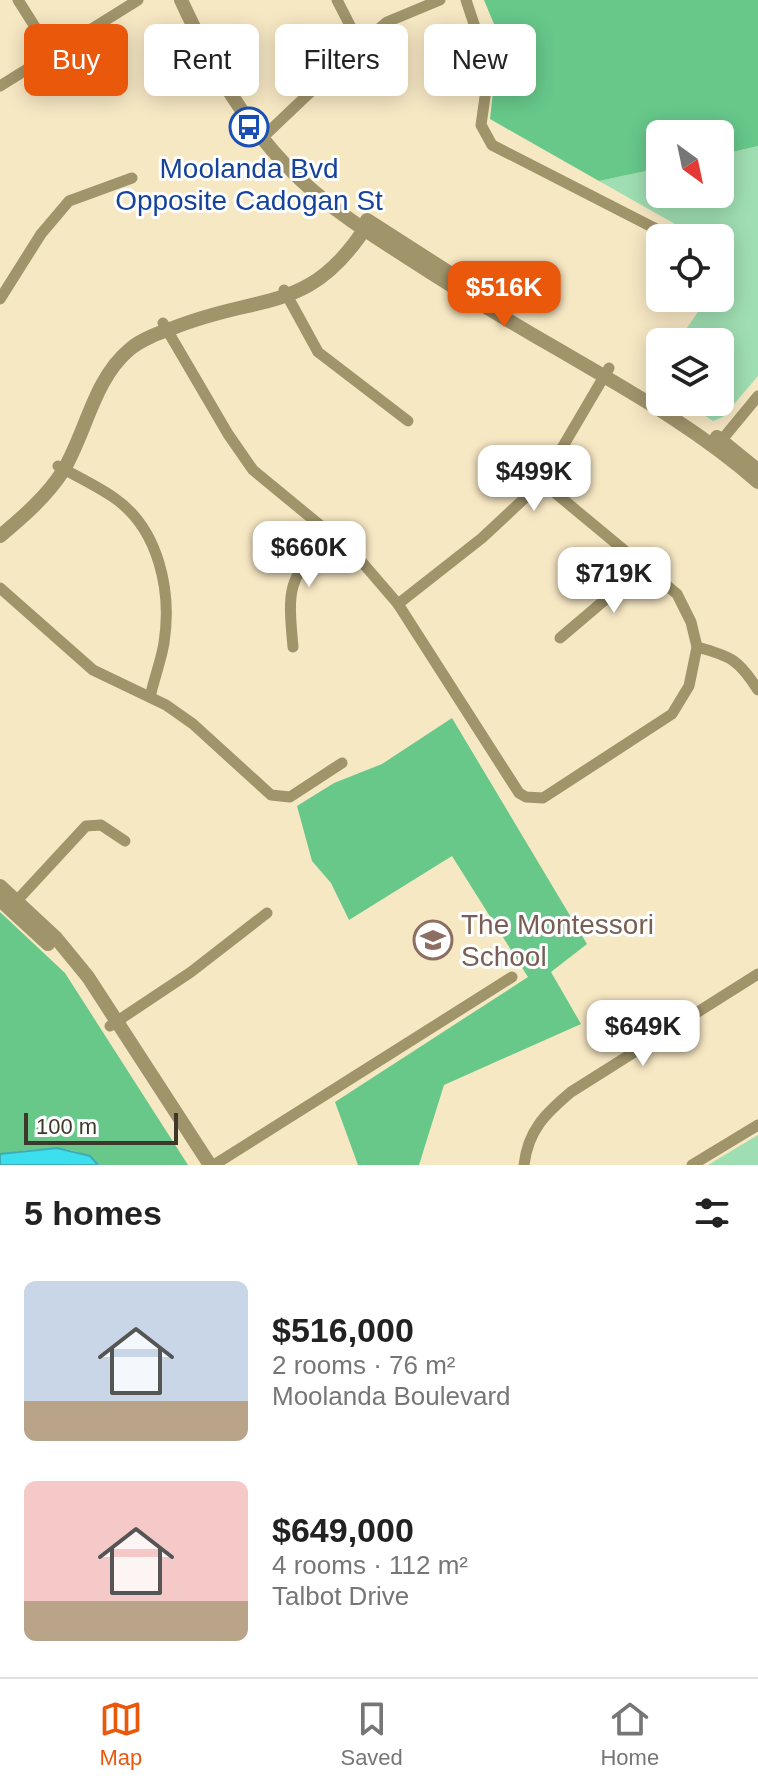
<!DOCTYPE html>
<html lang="en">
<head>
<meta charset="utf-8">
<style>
  :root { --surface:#fff; --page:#f2f2f2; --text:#222; --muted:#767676; --line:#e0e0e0; --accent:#ea580c }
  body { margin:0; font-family:Arial,sans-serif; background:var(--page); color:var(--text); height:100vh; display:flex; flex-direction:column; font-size:30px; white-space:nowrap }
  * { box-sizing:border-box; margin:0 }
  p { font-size:26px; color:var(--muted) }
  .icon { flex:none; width:44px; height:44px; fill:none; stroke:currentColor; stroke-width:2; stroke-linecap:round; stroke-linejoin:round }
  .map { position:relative; height:1165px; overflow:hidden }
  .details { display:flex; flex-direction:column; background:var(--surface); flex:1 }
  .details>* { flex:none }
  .guide { position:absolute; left:24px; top:24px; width:710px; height:72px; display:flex; gap:16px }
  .needle { width:52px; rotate:147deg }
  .fabs { position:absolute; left:646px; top:120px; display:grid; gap:16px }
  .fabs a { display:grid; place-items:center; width:88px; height:88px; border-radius:12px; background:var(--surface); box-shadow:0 4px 20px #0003; font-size:40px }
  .scale { position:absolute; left:24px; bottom:20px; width:154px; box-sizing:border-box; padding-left:8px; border:4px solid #3e382a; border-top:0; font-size:22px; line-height:28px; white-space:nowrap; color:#3e382a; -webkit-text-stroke:6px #fff; paint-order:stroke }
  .price { position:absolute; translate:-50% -68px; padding:0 18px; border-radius:16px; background:#fff; color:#222; font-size:26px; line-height:52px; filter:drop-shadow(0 2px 4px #0008) }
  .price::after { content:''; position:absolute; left:50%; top:48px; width:24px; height:18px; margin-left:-12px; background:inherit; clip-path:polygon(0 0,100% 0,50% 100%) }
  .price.active { background:var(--accent); color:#fff }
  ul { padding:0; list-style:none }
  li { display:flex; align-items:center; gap:24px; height:200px; padding:0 24px }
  li span { display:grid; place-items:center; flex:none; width:224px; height:160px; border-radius:12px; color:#555 }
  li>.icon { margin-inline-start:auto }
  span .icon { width:96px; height:96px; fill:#fffc; stroke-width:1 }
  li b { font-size:34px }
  h2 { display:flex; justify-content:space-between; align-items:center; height:96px; padding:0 24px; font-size:34px }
  .pill { padding:0 28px; border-radius:12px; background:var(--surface); box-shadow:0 4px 20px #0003; font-size:28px; line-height:72px }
  .pill.active { background:var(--accent); color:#fff }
  .menu { display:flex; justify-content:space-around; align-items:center; height:112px; border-top:2px solid var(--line); background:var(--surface); font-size:22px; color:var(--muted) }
  .menu a { display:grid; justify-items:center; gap:4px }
  .menu .active { color:var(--accent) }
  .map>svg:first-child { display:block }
  .green { fill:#9fdeb2 }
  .forest { fill:#67c88a }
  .water { fill:#3cdfee; stroke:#3dadb3; stroke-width:2 }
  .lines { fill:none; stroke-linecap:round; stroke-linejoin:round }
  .minor { stroke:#a0946b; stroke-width:11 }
  .tertiary { stroke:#a0946b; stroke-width:14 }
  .labels { text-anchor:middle; stroke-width:6; stroke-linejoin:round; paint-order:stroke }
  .transit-label { font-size:28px; fill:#164399; stroke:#fff }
  .education-label { font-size:28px; fill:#785e54; stroke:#fff; text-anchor:start }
</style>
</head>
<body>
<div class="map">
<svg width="758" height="1165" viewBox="0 0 758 1165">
  <rect width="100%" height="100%" fill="#f7e8c4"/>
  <!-- green -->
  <g class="green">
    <polygon points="758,146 758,376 723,417 713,421 684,402 720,402 720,342 677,342 708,298 720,298 720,238 685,238 675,224 599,181 660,168 660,194 720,194 720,155"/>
    <polygon points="758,1135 758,1165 708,1165"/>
  </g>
  <!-- forest -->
  <g class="forest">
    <polygon points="484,0 758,0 758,146 720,155 720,134 660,134 660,168 599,181 490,119 497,55 496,29"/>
    <polygon points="452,718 587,944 551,972 581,1024 444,1085 419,1165 358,1165 335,1102 528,977 452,856 349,920 331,883 312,861 297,806 334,783 382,764"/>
    <path d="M0,912L65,973L188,1165H98C75,1139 30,1151 0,1154Z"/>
  </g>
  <!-- water -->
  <polygon class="water" points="57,1148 90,1156 98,1165 0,1165 0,1154"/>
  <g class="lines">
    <!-- minor -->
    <g class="minor">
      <polyline points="18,0 51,52"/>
      <polyline points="337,0 360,45"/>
      <polyline points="466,0 489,69 481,125 492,145 664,233"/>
      <polyline points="0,86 138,0"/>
      <polyline points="262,138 360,45 387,22 440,0"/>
      <polyline points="284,290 318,352 408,421"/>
      <polyline points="0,299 41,234 69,201 132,178"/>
      <polyline points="163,323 228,434 253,470 355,554 398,604 519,793 526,797 543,798 672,714 689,686 697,647 691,622 677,594 542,482"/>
      <polyline points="716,447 758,396"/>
      <path d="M58,466C76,476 95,485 113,497C159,528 172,591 164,643C161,661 154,679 150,697"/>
      <polyline points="0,588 93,670 166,705 193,724 271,795 290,797 342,763"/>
      <polyline points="398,604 482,538 542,482 609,368"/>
      <polyline points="560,638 613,593 641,563"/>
      <path d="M293,647C287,583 289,583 327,533"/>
      <path d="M697,647C731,656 739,660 758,690"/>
      <polyline points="11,907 86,826 101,825 125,841"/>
      <polyline points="110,1026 191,972 267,913"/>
      <polyline points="214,1165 512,977"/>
      <path d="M524,1165C528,1130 546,1113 571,1092L758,974"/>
      <polyline points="692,1165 758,1125"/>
    </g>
    <!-- tertiary -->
    <g class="tertiary">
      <path d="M181,0C212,67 247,130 302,181C333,210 369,233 405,256C456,289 508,321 561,351C629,391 698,429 758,482"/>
      <polyline points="367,220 481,293"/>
      <polyline points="717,437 754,467"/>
      <path d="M0,536C23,517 47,496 63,471C87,431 93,380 130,349C142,339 159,333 173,328C261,292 311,316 369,222"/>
      <polyline points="0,886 56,938 88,977 210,1165"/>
      <polyline points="0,900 48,944"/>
    </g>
  </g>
  <!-- icons -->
  <defs>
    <g id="bus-ring" transform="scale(2)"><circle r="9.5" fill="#fff" stroke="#1a4fb4" stroke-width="1.5"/><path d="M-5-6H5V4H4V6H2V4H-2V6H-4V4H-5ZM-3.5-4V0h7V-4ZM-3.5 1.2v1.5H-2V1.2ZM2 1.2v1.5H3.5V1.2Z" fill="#1a4fb4"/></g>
    <g id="school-ring" transform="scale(2)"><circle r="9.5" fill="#fff" stroke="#8d6e63" stroke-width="1.5"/><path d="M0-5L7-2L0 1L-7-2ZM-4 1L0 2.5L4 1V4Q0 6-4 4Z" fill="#8d6e63"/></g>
  </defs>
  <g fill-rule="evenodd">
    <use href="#bus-ring" x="249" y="127"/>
    <use href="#school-ring" x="433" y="940"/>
  </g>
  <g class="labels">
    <!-- transit labels -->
    <g class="transit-label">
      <text x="249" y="178">Moolanda Bvd<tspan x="249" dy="32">Opposite Cadogan St</tspan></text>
    </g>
    <!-- education labels -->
    <g class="education-label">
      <text x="461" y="934">The Montessori<tspan x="461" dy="32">School</tspan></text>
    </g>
  </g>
</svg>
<div class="fabs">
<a><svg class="needle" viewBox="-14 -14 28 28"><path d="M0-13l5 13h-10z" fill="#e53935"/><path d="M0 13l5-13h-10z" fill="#767676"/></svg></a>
<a><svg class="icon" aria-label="locate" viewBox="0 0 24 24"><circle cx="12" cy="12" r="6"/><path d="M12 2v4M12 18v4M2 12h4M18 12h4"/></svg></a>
<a><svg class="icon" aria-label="layers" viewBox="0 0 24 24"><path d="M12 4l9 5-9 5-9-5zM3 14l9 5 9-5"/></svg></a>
</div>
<div class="scale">100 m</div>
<b class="price active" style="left:504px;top:329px">$516K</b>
<b class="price" style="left:534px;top:513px">$499K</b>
<b class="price" style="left:309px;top:589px">$660K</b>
<b class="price" style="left:614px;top:615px">$719K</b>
<b class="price" style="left:643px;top:1068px">$649K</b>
<div class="guide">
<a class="pill active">Buy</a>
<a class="pill">Rent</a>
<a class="pill">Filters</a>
<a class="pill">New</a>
</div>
</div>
<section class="details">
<h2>5 homes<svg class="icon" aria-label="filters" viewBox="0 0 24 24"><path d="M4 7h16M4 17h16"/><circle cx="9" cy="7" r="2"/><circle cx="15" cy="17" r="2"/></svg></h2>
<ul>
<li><span style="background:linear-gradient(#c9d6e8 75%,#b9a48a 0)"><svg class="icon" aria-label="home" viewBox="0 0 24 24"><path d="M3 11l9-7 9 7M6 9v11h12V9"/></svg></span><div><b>$516,000</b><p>2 rooms · 76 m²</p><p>Moolanda Boulevard</p></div></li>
<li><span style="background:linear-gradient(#f6c9c9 75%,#b9a48a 0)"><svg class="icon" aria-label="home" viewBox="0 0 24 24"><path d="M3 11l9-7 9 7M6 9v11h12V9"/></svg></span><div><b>$649,000</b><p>4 rooms · 112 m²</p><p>Talbot Drive</p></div></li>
</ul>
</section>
<nav class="menu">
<a class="active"><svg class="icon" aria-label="map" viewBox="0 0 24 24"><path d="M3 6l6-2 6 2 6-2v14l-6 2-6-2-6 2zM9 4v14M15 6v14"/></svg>Map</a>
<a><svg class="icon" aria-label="saved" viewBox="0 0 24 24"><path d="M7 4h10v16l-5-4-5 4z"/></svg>Saved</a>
<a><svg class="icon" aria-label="home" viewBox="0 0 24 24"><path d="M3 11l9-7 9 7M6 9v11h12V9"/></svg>Home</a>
</nav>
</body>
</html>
